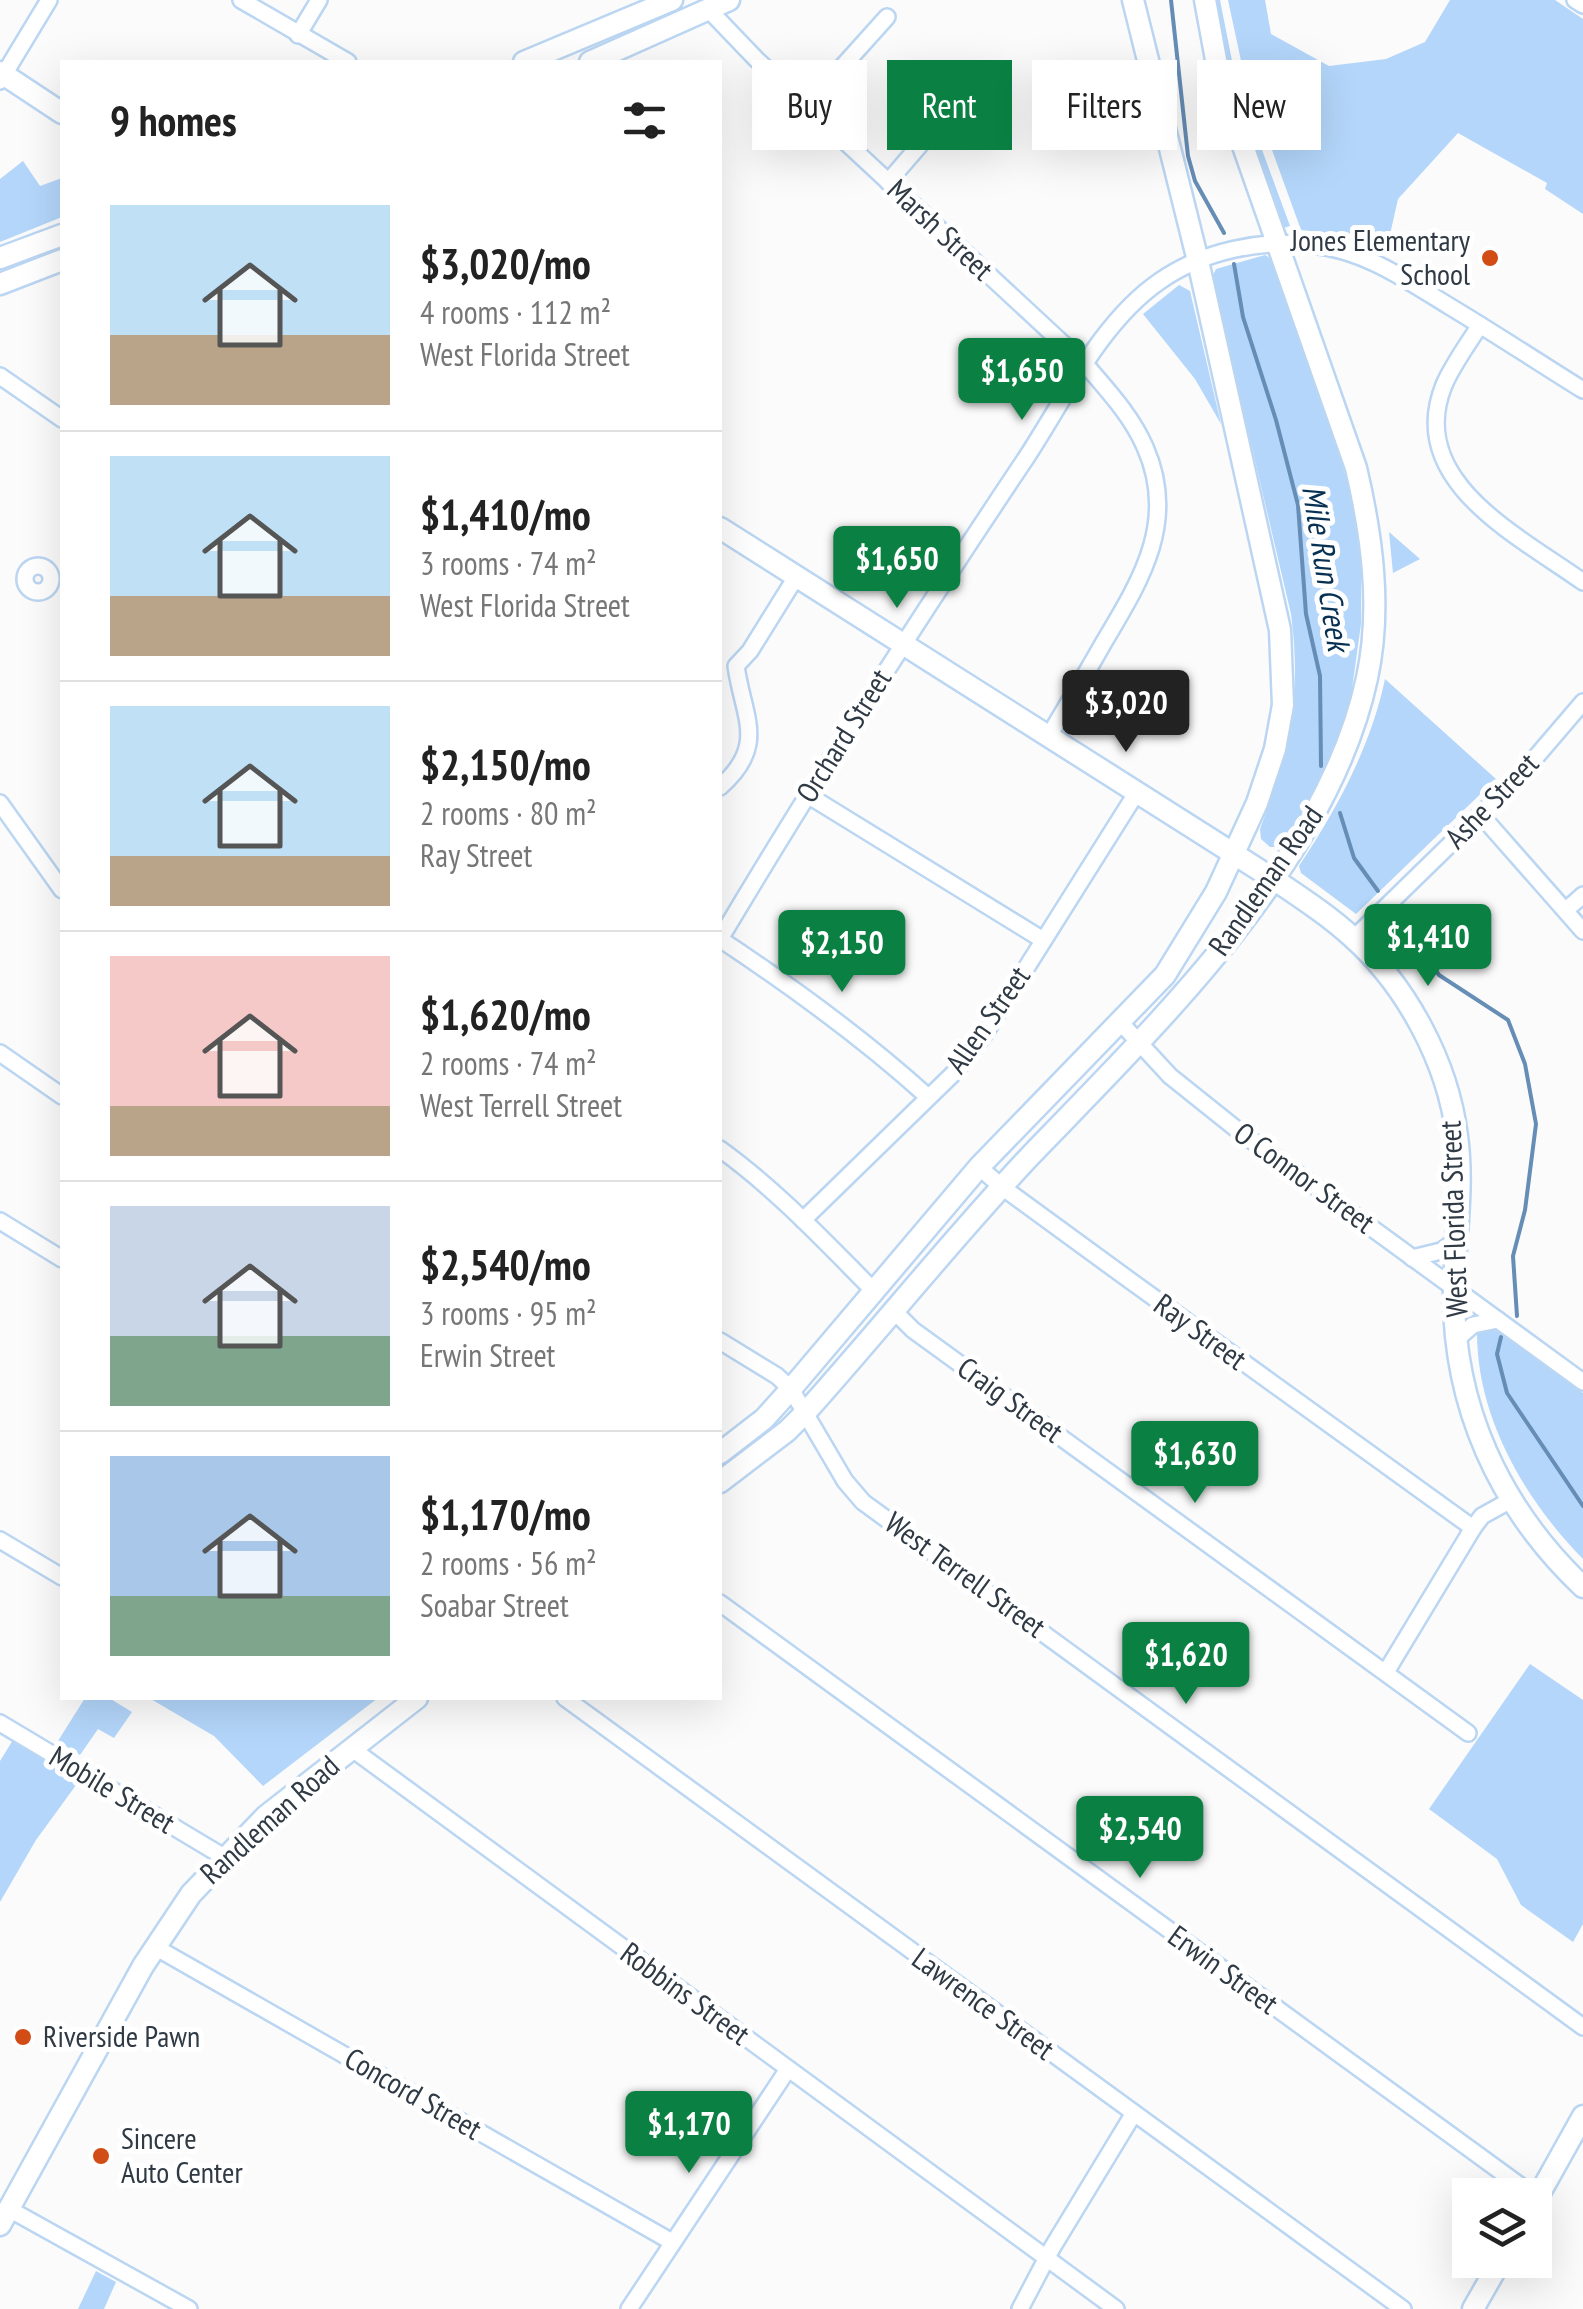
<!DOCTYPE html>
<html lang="en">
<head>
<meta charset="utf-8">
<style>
  :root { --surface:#fff; --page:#f2f2f2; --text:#222; --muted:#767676; --line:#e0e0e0; --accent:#0b8043 }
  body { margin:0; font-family:"PT Sans Narrow",sans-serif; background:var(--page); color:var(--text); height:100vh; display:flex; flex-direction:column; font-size:38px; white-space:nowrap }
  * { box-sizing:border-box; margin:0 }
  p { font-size:32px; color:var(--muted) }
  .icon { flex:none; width:55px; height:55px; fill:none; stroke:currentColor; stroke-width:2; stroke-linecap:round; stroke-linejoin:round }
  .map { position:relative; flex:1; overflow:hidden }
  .details { position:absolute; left:60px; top:60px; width:662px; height:1640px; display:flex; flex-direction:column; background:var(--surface); border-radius:0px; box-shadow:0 10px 40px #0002 }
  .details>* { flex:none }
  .banner { position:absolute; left:752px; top:60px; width:680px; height:90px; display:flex; gap:20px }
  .buttons { position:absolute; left:1452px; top:2178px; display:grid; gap:20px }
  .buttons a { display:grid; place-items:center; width:100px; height:100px; border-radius:0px; background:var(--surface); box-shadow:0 10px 40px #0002; font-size:50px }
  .price { position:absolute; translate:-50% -85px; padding:0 22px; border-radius:10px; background:var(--accent); color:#fff; font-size:32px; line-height:65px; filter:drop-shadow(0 2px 5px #0008) }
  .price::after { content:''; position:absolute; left:50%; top:60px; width:30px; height:22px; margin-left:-15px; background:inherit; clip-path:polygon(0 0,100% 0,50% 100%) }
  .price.current { background:#222; color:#fff }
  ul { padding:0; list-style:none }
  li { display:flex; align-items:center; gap:30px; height:250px; padding:0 50px }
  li+li { border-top:2px solid var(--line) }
  li span { display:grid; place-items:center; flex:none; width:280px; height:200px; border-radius:0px; color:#555 }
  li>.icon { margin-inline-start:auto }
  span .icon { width:120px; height:120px; fill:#fffc; stroke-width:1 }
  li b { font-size:42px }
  h2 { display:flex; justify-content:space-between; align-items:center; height:120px; padding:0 50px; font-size:42px }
  .pill { padding:0 35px; border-radius:0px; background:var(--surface); box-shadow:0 10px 40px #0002; font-size:35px; line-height:90px }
  .pill.current { background:var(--accent); color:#fff }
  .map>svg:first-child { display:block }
  .green { fill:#b3d6fa }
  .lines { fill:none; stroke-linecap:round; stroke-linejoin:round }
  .stream { stroke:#658db6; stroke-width:4 }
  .minor-casing { stroke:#bbd6f2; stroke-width:20 }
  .major-casing { stroke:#bbd6f2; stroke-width:25 }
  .minor { stroke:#fff; stroke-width:15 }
  .major { stroke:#fff; stroke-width:20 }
  .poi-dot { fill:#d24c15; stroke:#fff; stroke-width:4 }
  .labels { text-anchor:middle; stroke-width:10; stroke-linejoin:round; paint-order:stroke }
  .street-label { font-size:30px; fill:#2f3a45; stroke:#fff }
  .poi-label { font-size:30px; fill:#2f3a45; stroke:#fff; text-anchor:start }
  .water-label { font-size:32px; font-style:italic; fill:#073052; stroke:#fff }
</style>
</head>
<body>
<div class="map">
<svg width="1583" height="2309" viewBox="0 0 1583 2309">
  <rect width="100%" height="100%" fill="#fbfbfb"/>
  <!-- green -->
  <g class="green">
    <path d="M1213,0H1220L1235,76L1290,226L1283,228C1255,152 1228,80 1213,0Z"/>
    <polygon points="1228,0 1265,0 1271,34 1329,66 1386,59 1425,42 1450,0 1555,0 1583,19 1583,214 1545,189 1547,183 1458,133 1398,199 1386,252 1328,233 1301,230 1243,70"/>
    <polygon points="23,161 40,186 62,178 62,217 0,242 0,179"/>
    <path d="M1265,255L1273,260L1353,498L1361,559V624L1350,703L1317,791L1283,847H1270L1261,839L1260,829C1290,748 1302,700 1291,614L1212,277L1216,269Z"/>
    <polygon points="1179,285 1190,291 1221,424 1195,379 1143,314"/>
    <polygon points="1389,532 1420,559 1393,573"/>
    <path d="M1385,679L1496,779L1356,914L1301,873L1299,866C1337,809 1371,746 1385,679Z"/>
    <path d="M1491,1327L1583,1393V1559C1525,1500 1477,1418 1477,1333Z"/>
    <polygon points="1530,1664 1583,1700 1583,1924 1573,1942 1521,1905 1497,1859 1429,1809"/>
    <polygon points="85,1698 109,1698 132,1712 114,1738 98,1729 80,1755 58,1741"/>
    <polygon points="149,1698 378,1698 263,1786 214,1736"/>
    <polygon points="13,1740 79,1781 36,1840 0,1902 0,1761"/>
    <polygon points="96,2271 116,2282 104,2309 78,2309"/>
  </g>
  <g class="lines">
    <!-- stream -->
    <g class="stream">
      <polyline points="1171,0 1188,156 1195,181 1224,233"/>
      <polyline points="1234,264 1243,317 1276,420 1298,505 1306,614 1320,676 1321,766"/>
      <polyline points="1340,813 1354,858 1378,891"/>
      <polyline points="1398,916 1439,975 1508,1020 1525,1064 1536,1124 1525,1210 1513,1256 1517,1316"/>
      <polyline points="1501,1337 1497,1354 1507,1393 1583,1506"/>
    </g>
    <!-- minor casing -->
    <g class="minor-casing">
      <g id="minor">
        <polyline points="241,0 348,62"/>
        <polyline points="1575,0 1583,5"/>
        <path d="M709,10L756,59L1086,365C1108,391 1131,415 1145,447C1178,521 1141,580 1104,642C1086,674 1067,705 1049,736"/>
        <polyline points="298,35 319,0"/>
        <polyline points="0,81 49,0"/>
        <polyline points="807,106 887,17"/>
        <polyline points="888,182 957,102 966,80"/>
        <path d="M1480,325C1468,344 1453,364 1444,385C1405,481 1519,536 1583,582"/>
        <polyline points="0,376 62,419"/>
        <circle cx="38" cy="579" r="13"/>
        <path d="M720,787C768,745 743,717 736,666L750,651L796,577"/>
        <polyline points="806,794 1043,940"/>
        <polyline points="0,803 62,890"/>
        <polyline points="1480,814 1583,931"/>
        <polyline points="1566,910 1583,895"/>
        <polyline points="1354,938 1518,778 1583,702"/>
        <polyline points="1121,1023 1170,1076 1240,1132 1583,1382"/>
        <polyline points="0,1053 62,1096"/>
        <path d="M928,1097C863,1038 794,988 720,939C817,776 919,618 1024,461C1064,401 1100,322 1160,281C1203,251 1261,239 1312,245C1364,250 1405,279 1449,306C1494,333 1538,362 1583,390"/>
        <path d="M720,1149C777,1190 825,1242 875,1292"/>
        <polyline points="979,1167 1002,1187 1128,1279 1473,1528"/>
        <polyline points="803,1220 957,1070 984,1035 1137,792"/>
        <polyline points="0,1221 62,1259"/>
        <polyline points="1412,1258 1441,1251 1459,1238"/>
        <polyline points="895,1312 913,1330 1468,1733"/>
        <polyline points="1458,1338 1473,1325 1498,1320"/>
        <polyline points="720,1341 777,1376 791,1389 845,1481 863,1502 1583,2027"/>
        <polyline points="0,1540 62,1577"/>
        <polyline points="720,1603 1533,2195"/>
        <polyline points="1386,1672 1473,1528 1482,1516 1511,1500"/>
        <polyline points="565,1698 1403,2309"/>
        <polyline points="0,1723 224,1857"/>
        <polyline points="351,1748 1116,2309"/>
        <polyline points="155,1947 672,2242"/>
        <polyline points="9,2209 189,2309"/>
        <polyline points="629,2309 788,2069"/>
        <polyline points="1020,2309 1052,2248 1134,2113"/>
      </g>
    </g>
    <!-- major casing -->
    <g class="major-casing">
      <g id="major">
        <polyline points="524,62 672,0"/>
        <polyline points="590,62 729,0"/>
        <polyline points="0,72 62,113"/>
        <polyline points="0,258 62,235"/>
        <polyline points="0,284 62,260"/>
        <path d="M720,528L1272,878C1300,897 1328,915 1352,937C1407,986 1448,1063 1457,1136C1464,1187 1455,1237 1454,1288C1452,1405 1499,1507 1583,1587"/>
        <polyline points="720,1453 764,1419 791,1389 979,1167 1165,975 1216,892 1257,803 1275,749 1283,705 1280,630 1198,261 1133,0"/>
        <path d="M720,1482L787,1431L806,1412C882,1327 953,1238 1031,1155C1157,1024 1328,861 1367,678C1382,609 1372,536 1356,468L1242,143L1217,65L1205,0"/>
        <polyline points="1535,2202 1583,2116"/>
        <polyline points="0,2225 143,1966 191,1894 266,1816 417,1698"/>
        <polyline points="1473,2309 1501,2260"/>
      </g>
    </g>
    <!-- minor -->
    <use href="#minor" class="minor"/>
    <!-- major -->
    <use href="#major" class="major"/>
  </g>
  <!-- markers -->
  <g class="poi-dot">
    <circle cx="1490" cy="258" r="10"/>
    <circle cx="23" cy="2037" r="10"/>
    <circle cx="101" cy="2156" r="10"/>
  </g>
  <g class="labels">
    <!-- street labels -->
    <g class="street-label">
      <text transform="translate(940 230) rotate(43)" y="10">Marsh Street</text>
      <text transform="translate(844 736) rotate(-58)" y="10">Orchard Street</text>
      <text transform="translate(1492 801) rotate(-46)" y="10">Ashe Street</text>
      <text transform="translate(1266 881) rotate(-55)" y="10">Randleman Road</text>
      <text transform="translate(988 1020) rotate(-55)" y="10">Allen Street</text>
      <text transform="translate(1304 1178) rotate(36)" y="10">O Connor Street</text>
      <text transform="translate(1454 1219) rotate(-92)" y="10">West Florida Street</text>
      <text transform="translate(1200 1332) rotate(36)" y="10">Ray Street</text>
      <text transform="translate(1010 1400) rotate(36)" y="10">Craig Street</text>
      <text transform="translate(965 1575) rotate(36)" y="10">West Terrell Street</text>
      <text transform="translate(112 1790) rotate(31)" y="10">Mobile Street</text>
      <text transform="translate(270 1820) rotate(-42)" y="10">Randleman Road</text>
      <text transform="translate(1223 1970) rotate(36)" y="10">Erwin Street</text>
      <text transform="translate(685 1994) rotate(36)" y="10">Robbins Street</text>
      <text transform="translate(983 2004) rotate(36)" y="10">Lawrence Street</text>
      <text transform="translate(413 2094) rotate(30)" y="10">Concord Street</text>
    </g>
    <!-- poi labels -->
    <g class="poi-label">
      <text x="1470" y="251" text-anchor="end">Jones Elementary<tspan x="1470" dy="34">School</tspan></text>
      <text x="43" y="2047">Riverside Pawn</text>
      <text x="121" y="2149">Sincere<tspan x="121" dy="34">Auto Center</tspan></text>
    </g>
    <!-- water labels -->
    <g class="water-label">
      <text transform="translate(1326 568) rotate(81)" y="11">Mile Run Creek</text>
    </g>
  </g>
</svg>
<div class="buttons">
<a><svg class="icon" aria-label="layers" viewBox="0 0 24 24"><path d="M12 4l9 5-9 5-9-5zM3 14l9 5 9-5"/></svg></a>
</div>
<b class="price" style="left:1022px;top:423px">$1,650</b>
<b class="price" style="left:897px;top:611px">$1,650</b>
<b class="price current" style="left:1126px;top:755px">$3,020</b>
<b class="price" style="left:1428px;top:989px">$1,410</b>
<b class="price" style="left:842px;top:995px">$2,150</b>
<b class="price" style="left:1195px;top:1506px">$1,630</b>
<b class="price" style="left:1186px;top:1707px">$1,620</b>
<b class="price" style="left:1140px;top:1881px">$2,540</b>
<b class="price" style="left:689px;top:2176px">$1,170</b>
<div class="banner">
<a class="pill">Buy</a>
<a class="pill current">Rent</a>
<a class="pill">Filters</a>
<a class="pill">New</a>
</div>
<section class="details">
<h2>9 homes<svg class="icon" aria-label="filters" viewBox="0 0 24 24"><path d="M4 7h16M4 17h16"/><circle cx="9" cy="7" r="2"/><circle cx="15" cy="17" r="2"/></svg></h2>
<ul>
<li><span style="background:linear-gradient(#bfe0f5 65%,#b9a48a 0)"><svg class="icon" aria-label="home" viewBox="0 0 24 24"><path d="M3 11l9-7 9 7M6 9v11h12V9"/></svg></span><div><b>$3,020/mo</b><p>4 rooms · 112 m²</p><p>West Florida Street</p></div></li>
<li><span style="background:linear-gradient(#bfe0f5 70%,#b9a48a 0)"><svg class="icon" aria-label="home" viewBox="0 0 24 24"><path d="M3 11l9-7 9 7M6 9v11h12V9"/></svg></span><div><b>$1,410/mo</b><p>3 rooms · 74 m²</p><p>West Florida Street</p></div></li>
<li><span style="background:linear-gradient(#bfe0f5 75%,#b9a48a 0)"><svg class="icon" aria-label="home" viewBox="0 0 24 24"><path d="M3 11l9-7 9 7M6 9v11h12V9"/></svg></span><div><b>$2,150/mo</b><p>2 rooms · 80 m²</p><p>Ray Street</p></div></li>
<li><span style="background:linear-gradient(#f6c9c9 75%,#b9a48a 0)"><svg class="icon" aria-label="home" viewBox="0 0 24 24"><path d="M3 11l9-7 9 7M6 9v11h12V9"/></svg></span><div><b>$1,620/mo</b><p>2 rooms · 74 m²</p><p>West Terrell Street</p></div></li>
<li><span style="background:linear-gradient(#c9d6e8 65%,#7fa58c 0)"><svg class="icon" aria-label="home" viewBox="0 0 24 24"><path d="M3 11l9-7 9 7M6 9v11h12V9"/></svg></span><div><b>$2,540/mo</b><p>3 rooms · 95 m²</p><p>Erwin Street</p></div></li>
<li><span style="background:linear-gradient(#a9c7e8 70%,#7fa58c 0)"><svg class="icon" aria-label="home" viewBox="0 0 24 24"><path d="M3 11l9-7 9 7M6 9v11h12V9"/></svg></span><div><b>$1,170/mo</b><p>2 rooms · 56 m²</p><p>Soabar Street</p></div></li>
</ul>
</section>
</div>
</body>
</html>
